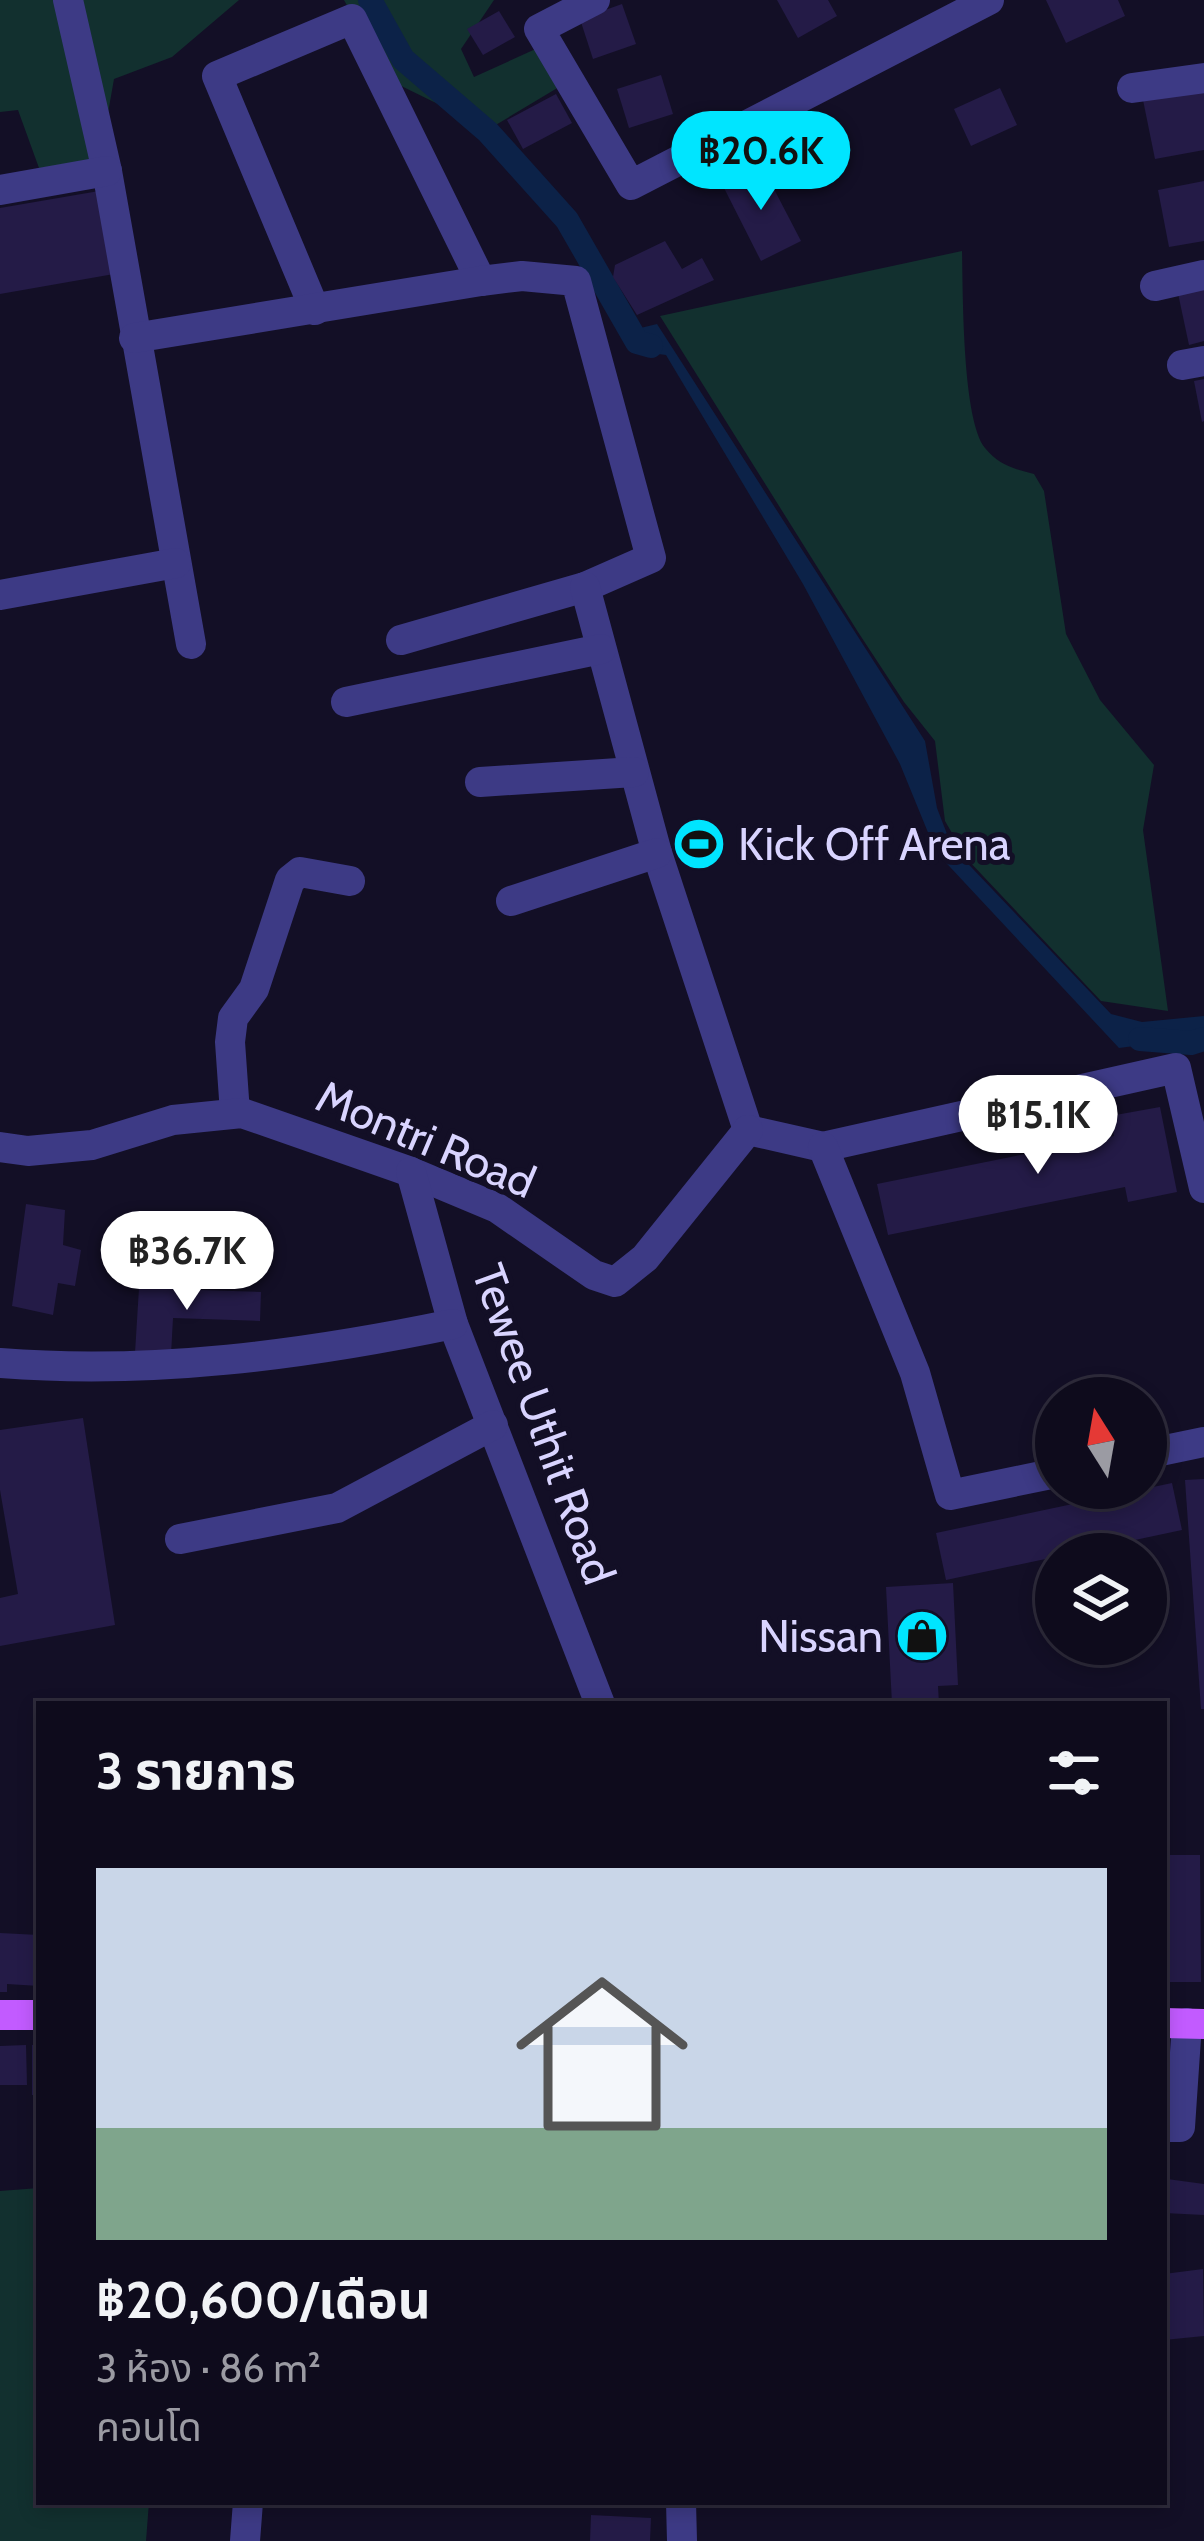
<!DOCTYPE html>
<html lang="th">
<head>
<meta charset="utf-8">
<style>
  :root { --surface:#0e0b1c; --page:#1c1929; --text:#f1f3f6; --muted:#9b9ba3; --line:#2e2b3b; --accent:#00e5ff }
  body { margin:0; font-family:Cabin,"Noto Sans Thai",sans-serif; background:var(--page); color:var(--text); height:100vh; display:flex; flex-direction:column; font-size:45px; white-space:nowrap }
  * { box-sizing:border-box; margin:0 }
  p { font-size:39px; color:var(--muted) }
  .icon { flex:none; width:66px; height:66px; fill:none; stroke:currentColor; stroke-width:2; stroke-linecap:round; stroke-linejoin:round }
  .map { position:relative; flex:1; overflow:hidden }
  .details { position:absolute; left:36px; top:1701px; width:1131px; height:804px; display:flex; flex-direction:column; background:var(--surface); border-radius:0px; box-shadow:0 6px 18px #0003,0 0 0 3px var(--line) }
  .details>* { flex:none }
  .needle { width:78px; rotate:349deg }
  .buttons { position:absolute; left:1035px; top:1377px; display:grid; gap:24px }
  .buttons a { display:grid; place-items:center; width:132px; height:132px; border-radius:50%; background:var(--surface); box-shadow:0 6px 18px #0003,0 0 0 3px var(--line); font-size:60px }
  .price { position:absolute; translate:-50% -102px; padding:0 27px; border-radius:42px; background:#fff; color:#222; font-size:39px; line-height:78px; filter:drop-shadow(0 3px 6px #0008) }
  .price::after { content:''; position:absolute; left:50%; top:72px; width:36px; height:27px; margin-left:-18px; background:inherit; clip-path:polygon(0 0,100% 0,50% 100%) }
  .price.current { background:var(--accent); color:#111 }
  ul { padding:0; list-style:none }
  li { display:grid; align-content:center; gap:24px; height:636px; padding:0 60px }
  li+li { border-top:3px solid var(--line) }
  li span { display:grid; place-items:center; height:372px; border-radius:0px; color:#555 }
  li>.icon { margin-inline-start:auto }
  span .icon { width:216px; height:216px; fill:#fffc; stroke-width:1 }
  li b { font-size:51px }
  h2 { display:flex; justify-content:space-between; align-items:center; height:144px; padding:0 60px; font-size:51px }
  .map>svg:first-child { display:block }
  .green { fill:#12302f }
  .water { fill:#0c2248 }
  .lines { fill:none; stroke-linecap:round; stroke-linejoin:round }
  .canal { stroke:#0c2248; stroke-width:24 }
  .building { fill:#241b47 }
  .minor { stroke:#3d3a85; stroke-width:30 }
  .major { stroke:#c25bff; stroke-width:30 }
  .labels { text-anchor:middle; stroke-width:10; stroke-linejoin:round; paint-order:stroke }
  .poi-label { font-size:45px; fill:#d9d4ff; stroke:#130f26; text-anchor:start }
  .street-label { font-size:45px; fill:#d9d4ff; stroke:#130f26 }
</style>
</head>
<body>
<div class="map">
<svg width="1204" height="2541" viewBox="0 0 1204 2541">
  <rect width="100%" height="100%" fill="#130f26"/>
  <!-- green -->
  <g class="green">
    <polygon points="0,0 239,0 172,57 114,79 99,164 39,168 18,110 0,112"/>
    <polygon points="344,0 494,0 461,49 474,77 540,47 559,87 489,129 387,79"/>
    <path d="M962,251C963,292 962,419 985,448C999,465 1014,469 1034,474L1044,491L1066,634L1100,700L1154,765L1143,830L1168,1011L1101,1001L967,859L945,821L935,741L904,702L858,632L660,316Z"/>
    <polygon points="39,2188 39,2502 149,2502 146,2541 0,2541 0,2191"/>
  </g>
  <!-- water -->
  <polygon class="water" points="657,324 925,741 937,808 952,847 1111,1014 1142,1022 1204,1016 1204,1037 1119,1048 936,852 900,764 803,584 666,355 629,350 620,333"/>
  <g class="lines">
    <!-- canal -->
    <g class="canal">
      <polyline points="370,0 403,59 488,132 567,220 637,342 651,346"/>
      <polyline points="1140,1039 1191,1043 1204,1039"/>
    </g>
  </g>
  <!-- building -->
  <g class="building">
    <polygon points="777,0 828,0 837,16 798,38"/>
    <polygon points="1046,0 1118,0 1125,16 1066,43"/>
    <polygon points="622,4 636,44 593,59 580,19"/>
    <polygon points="499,11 515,37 483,55 467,29"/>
    <polygon points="661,75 673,114 629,128 617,89"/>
    <polygon points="1204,87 1204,150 1155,159 1143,100"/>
    <polygon points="1000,88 1017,125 971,146 954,109"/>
    <polygon points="556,94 572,123 523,149 507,120"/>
    <polygon points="761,164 801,241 761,261 722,184"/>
    <polygon points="1204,181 1204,241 1169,247 1158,190"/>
    <polygon points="99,191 114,274 0,294 0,208"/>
    <polygon points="665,241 682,269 702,258 714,280 637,315 613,277 615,265"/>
    <polygon points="1204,278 1204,341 1189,345 1176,284"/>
    <polygon points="1204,379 1204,421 1202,422 1194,381"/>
    <polygon points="1160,1107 1177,1192 1128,1202 1125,1187 888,1235 877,1184 1114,1136 1110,1116"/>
    <polygon points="26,1204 65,1210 63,1245 81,1250 75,1286 58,1283 53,1315 12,1306"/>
    <polygon points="139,1288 261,1292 260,1321 173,1318 171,1355 135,1353"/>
    <polygon points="83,1418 115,1625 0,1646 0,1598 18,1594 0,1490 0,1430"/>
    <polygon points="1204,1479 1204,1709 1201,1709 1185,1480"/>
    <polygon points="1172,1483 1182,1530 946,1580 936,1533"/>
    <polygon points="953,1583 958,1685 938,1686 939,1704 892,1704 886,1587"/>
    <polygon points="1164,1855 1200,1855 1201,1982 1164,1982"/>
    <polygon points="0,1933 39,1935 39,1986 7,1984 7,1992 0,1992"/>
    <polygon points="26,2045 27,2085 0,2085 0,2046"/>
    <rect x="32" y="2045" width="7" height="50"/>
    <polygon points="1167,2179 1204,2184 1204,2215 1164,2213"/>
    <polygon points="1203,2269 1204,2336 1164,2340 1164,2274"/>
    <polygon points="591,2515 651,2518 650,2541 590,2541"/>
  </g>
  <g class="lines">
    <!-- minor -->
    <g class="minor">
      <polyline points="68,0 107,171 191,644"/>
      <polyline points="595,0 539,29 631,185 989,0"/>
      <polyline points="1132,88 1204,78"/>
      <polyline points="0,190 107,171"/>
      <polyline points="1155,286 1204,275"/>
      <polyline points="315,310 217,76 352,19 481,281"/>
      <polyline points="134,338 481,281 522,276 576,281 651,558 585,587 401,640"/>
      <polyline points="1182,365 1204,361"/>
      <polyline points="585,587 657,853 748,1130"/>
      <polyline points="0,595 176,563"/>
      <polyline points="346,702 601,649"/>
      <polyline points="480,782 634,772"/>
      <polyline points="511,901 657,853"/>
      <polyline points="235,1113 230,1042 233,1018 254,989 290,880 300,872 350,881"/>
      <polyline points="748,1130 823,1147 1176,1068 1204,1188"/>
      <polyline points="0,1147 28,1151 92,1145 173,1120 242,1113 411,1172 497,1208 594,1275 615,1282 645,1258 748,1130"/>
      <polyline points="823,1147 915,1373 950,1495 1056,1473"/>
      <polyline points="411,1172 453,1324 600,1704"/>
      <path d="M0,1363C152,1375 304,1355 453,1324"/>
      <polyline points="1146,1454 1204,1442"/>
      <polyline points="180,1539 337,1508 493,1425"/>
      <polyline points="1164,2127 1180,2127 1187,2023"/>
      <polyline points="681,2502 682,2541"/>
      <polyline points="245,2541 248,2502"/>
    </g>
    <!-- major -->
    <g class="major">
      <polyline points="0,2015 39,2015"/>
      <polyline points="1164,2023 1204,2024"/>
    </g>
  </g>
  <!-- icons -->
  <defs>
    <g id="stadium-disc" transform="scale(2.7)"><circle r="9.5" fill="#00e5ff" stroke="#130f26"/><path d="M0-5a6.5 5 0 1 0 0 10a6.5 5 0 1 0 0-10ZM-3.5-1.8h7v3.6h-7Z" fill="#111"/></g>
    <g id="shop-disc" transform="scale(2.7)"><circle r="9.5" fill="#00e5ff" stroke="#130f26"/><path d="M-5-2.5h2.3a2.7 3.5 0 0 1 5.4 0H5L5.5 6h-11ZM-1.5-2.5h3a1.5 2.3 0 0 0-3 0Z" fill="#111"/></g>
  </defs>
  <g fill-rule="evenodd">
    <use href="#stadium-disc" x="699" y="844"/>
    <use href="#shop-disc" x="922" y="1636"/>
  </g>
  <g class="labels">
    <!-- poi labels -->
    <g class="poi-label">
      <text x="738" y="860">Kick Off Arena</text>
      <text x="883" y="1652" text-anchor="end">Nissan</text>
    </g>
    <!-- street labels -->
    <g class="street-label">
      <text transform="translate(426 1139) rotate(23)" y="16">Montri Road</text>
      <text transform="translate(544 1424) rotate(70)" y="16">Tewee Uthit Road</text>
    </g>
  </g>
</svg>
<div class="buttons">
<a><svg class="needle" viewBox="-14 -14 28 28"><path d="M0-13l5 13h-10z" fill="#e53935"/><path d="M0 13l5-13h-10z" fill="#9b9ba3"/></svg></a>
<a><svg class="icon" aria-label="layers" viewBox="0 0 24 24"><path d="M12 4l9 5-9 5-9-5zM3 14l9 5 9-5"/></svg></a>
</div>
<b class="price current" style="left:761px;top:213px">฿20.6K</b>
<b class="price" style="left:1038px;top:1177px">฿15.1K</b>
<b class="price" style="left:187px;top:1313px">฿36.7K</b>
<section class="details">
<h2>3 รายการ<svg class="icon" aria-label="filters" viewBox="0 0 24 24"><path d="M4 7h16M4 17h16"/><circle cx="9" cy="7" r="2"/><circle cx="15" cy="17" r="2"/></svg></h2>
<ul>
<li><span style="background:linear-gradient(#c9d6e8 70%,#7fa58c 0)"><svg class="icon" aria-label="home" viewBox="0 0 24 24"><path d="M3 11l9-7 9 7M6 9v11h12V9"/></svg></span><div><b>฿20,600/เดือน</b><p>3 ห้อง · 86 m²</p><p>คอนโด</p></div></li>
</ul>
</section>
</div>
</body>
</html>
